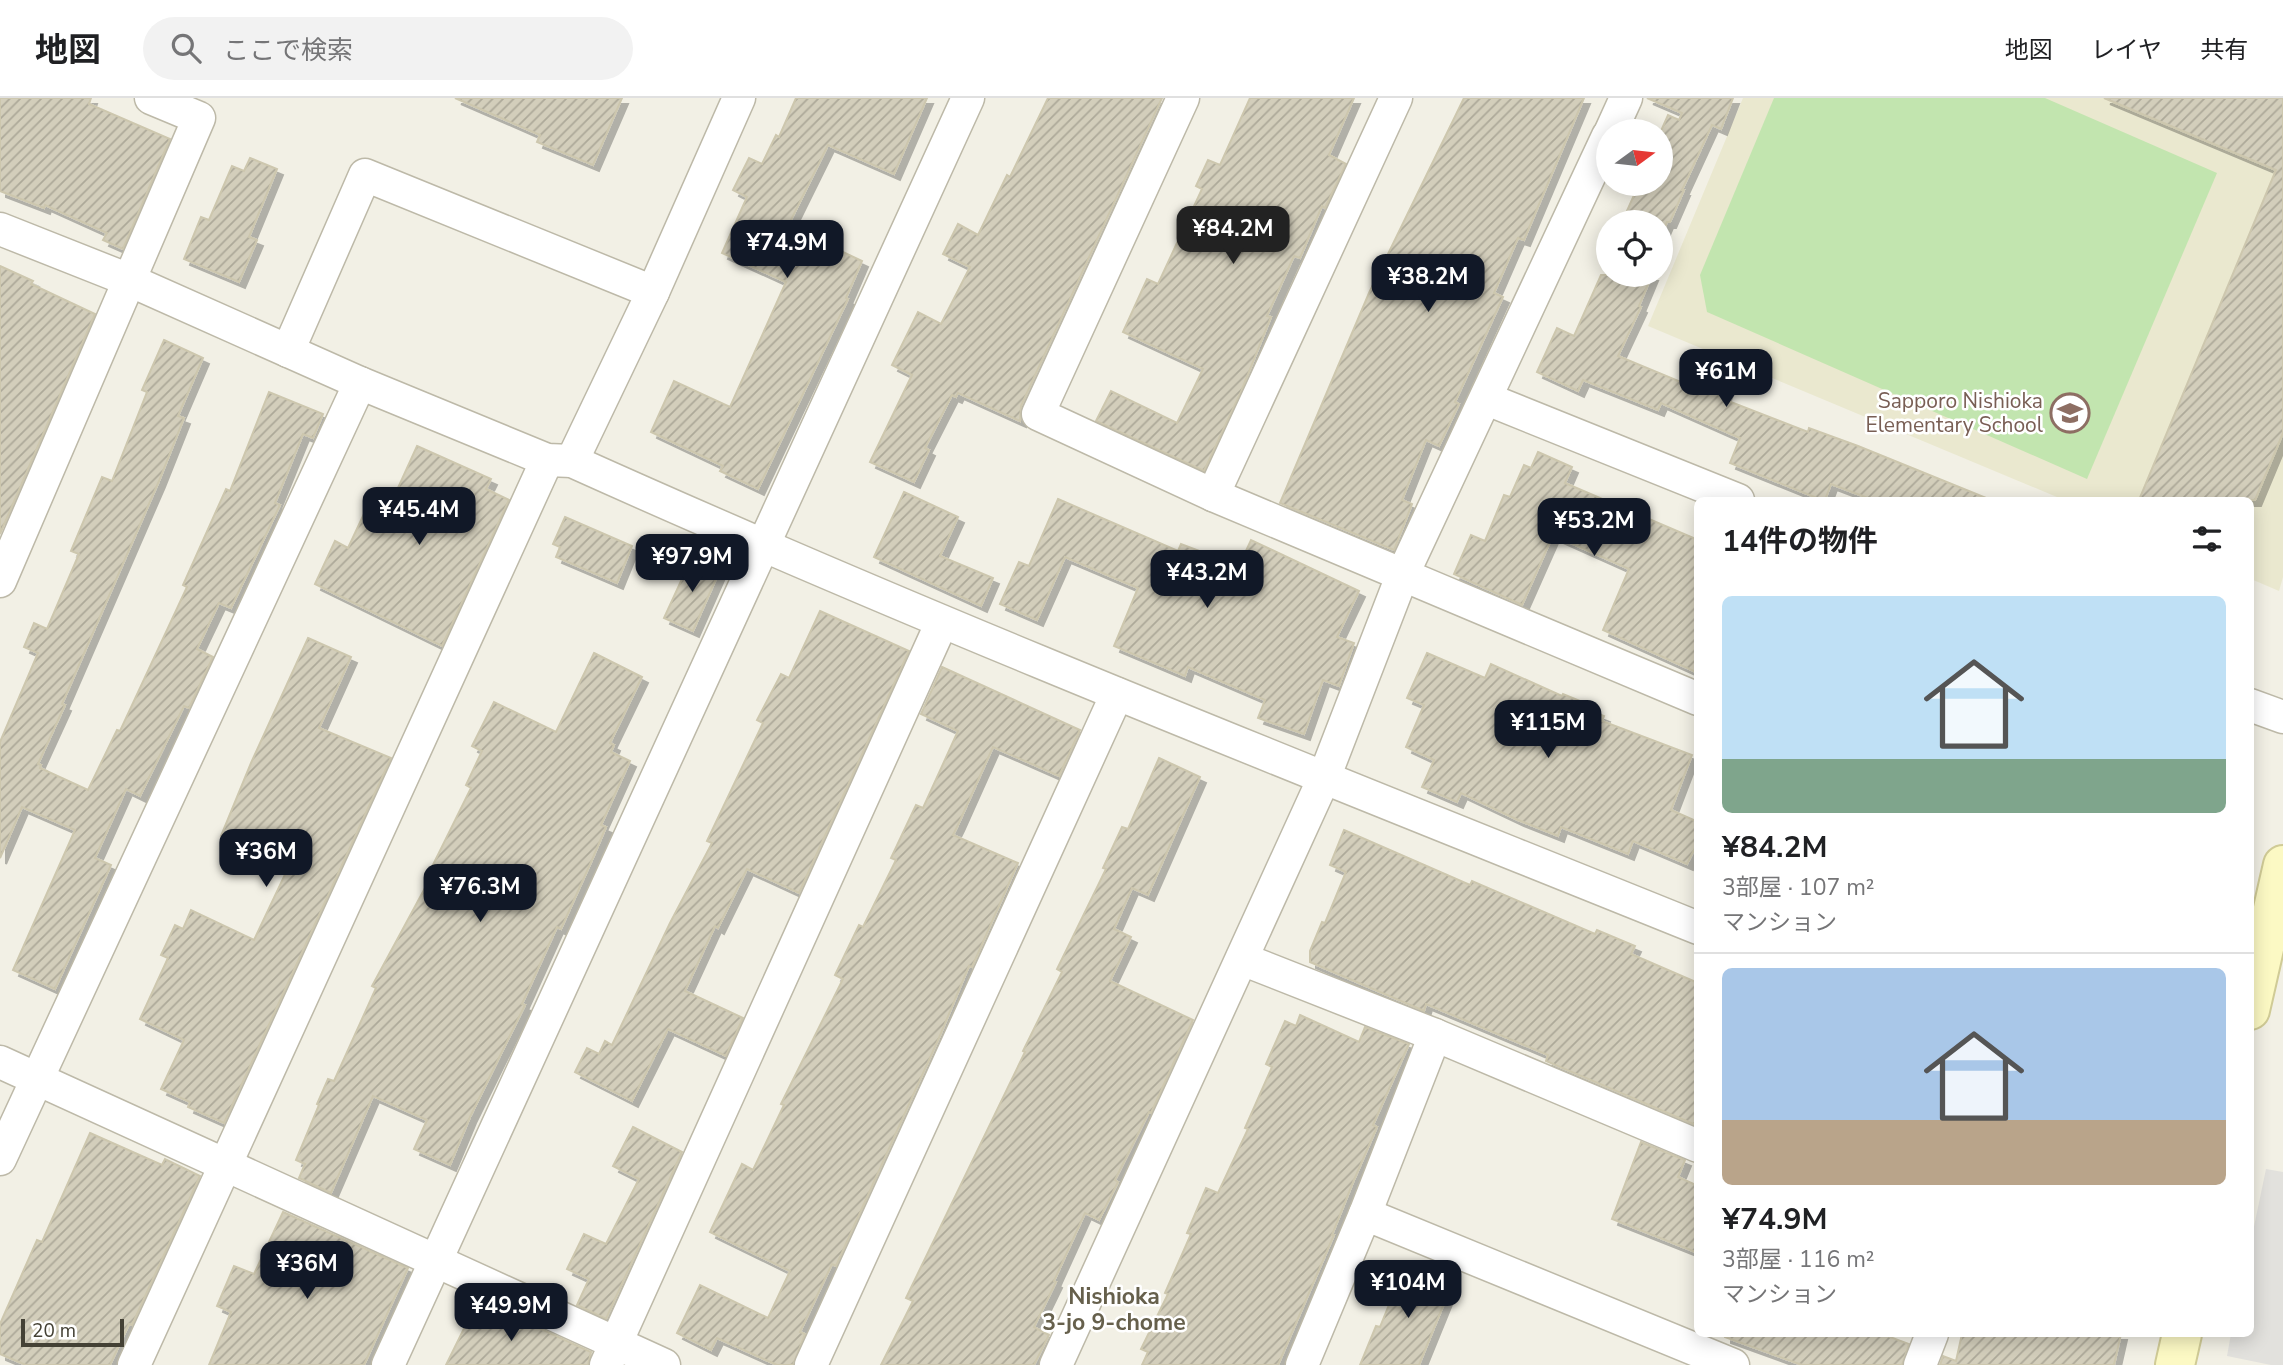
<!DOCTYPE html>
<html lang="ja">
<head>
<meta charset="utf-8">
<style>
  :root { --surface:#fff; --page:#f2f2f2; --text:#202124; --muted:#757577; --line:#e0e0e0; --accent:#111827 }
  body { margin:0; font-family:"Nunito Sans","Noto Sans JP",sans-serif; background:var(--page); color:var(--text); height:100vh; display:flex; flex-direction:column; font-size:26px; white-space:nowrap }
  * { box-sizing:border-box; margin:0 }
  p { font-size:23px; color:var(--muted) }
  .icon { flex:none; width:38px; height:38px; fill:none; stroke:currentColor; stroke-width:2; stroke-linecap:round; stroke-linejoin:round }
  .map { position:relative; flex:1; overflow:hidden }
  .details { position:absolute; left:1694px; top:399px; width:560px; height:840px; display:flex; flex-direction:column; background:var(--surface); border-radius:10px; box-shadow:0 4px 18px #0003 }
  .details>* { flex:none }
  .needle { width:46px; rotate:75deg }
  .buttons { position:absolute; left:1596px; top:21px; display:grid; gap:14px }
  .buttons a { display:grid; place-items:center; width:77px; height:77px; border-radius:50%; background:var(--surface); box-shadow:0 4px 18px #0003; font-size:35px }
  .scale { position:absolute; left:21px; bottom:18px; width:103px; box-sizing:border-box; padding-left:7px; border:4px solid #444135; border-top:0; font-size:19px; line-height:24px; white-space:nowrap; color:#444135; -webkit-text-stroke:5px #fff; paint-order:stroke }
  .price { position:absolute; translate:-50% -60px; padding:0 16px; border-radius:14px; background:var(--accent); color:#fff; font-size:23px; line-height:46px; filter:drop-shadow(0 2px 4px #0008) }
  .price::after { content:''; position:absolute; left:50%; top:42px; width:21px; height:16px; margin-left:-10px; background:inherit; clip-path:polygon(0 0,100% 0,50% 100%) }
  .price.on { background:#222; color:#fff }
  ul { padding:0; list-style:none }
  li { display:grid; align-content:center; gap:14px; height:371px; padding:0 28px }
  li+li { border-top:2px solid var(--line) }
  li span { display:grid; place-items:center; height:217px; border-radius:10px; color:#555 }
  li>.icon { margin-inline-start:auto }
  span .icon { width:126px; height:126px; fill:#fffc; stroke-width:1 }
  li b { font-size:30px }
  h2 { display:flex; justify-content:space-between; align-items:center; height:84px; padding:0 28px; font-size:30px }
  header { display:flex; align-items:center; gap:42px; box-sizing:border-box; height:98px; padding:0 35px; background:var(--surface); border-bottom:2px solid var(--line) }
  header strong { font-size:33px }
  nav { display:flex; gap:38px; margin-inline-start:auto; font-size:24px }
  .search { width:490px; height:63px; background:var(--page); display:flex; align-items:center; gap:18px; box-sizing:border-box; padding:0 24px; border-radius:38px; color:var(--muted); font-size:26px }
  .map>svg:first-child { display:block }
  .education { fill:#eae8cf }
  .green { fill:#c2e5af }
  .parking { fill:#e2e1dd }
  .building { fill:url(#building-hatch); stroke:#cdc7ae; stroke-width:2; filter:url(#shadow) }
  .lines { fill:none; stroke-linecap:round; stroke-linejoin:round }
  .street-casing { stroke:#bdb9a8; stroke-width:35 }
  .secondary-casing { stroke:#d0cb96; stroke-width:42 }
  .street { stroke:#fff; stroke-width:32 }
  .secondary { stroke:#fcf9c4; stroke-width:38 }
  .labels { text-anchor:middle; stroke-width:5; stroke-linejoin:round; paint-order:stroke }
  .education-label { font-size:21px; fill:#785e54; stroke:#fff; text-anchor:end }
  .neighbourhood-label { font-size:23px; font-weight:bold; fill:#66604c; stroke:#fff }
</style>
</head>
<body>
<header>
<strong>地図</strong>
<div class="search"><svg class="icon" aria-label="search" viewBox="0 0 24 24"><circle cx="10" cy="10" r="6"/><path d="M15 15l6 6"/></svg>ここで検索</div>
<nav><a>地図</a><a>レイヤ</a><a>共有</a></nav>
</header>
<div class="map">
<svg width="2283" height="1267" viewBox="0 0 2283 1267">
  <defs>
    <pattern id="building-hatch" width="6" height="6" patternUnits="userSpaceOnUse" patternTransform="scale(1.75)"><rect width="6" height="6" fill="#d3cebb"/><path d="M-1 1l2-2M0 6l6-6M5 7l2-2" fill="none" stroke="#ada999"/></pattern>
    <filter id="shadow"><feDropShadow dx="6" dy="6" stdDeviation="0" flood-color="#0004"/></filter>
  </defs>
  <rect width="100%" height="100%" fill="#f2f0e5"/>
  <!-- education -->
  <polygon class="education" points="1743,0 2283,0 2283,479 2279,493 2251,481 2250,402 2064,402 1648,228"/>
  <!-- green -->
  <polygon class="green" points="1774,0 2045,0 2217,75 2087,381 1707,214 1700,177"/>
  <!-- parking -->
  <polygon class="parking" points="2266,1071 2283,1074 2283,1267 2271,1267 2227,1258 2231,1236 2250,1236 2251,1143"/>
  <!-- building -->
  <g class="building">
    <polygon points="0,0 91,0 89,6 170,41 123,151 103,142 107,135 45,107 44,110 0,93"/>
    <polygon points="455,0 622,0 593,67 537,44 540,37"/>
    <polygon points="796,0 927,0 894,76 828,47 788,128 862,163 846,200 848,201 758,391 720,373 723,368 651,334 674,283 730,309 786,184 722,155 747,99 733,92 749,60 762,66 776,37 779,39"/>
    <polygon points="1048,0 1162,0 1021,308 1020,323 958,295 956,299 952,297 925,350 929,352 914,384 870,364 912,277 892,267 918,214 941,226 970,169 943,156 958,126 978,137 1007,77 1010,79"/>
    <polygon points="1250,0 1354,0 1329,57 1346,66 1325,110 1322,108 1300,160 1294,158 1267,218 1271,219 1240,296 1204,373 1096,323 1111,293 1177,325 1203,271 1123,234 1147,181 1158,186 1202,91 1196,88 1208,62 1220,67"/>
    <polygon points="1464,0 1584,0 1524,142 1518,140 1494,195 1503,199 1455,304 1459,306 1439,348 1426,342 1402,402 1412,406 1394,452 1280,405 1369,195"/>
    <polygon points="1647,0 1733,0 1721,31 1712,27 1682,92 1684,92 1670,124 1667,124 1661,138 1661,124 1622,124 1639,86 1661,86 1661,33 1668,17 1679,22 1682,15"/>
    <polygon points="2104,0 2283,0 2283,335 2255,402 2139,402 2276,72"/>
    <polygon points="250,60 277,71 249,139 257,142 239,184 184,161 201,119 209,122 232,68 244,73"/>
    <polygon points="0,168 33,183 31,186 95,216 0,436"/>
    <polygon points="1601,177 1652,177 1639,208 1641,209 1618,258 1683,285 1690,268 1730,285 1723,301 1808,334 1809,330 1858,348 1991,402 1873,402 1831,386 1825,402 1822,402 1730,365 1740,340 1661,305 1658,312 1583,282 1578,293 1537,274 1557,230 1574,238"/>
    <polygon points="164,242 203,260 178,318 184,320 159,383 62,606 65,607 38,666 41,667 40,670 88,692 117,632 120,633 187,489 183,487 226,391 230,393 269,294 323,316 313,340 303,336 275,405 280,407 231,510 219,505 197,551 213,559 189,610 184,608 140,698 126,691 95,760 111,767 55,891 13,872 75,732 22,709 0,760 0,644 38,555 24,549 34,525 47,531 79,456 71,453 102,379 112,383 147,294 142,292"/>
    <polygon points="417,348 491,381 486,391 509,402 442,548 315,486 335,443 348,450 370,403 388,412"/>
    <polygon points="1538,354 1572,369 1565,385 1698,442 1698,575 1603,532 1629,471 1553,437 1522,507 1454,476 1471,437 1485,443 1504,397 1510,399 1524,367 1531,370"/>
    <polygon points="904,394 958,419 940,458 993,480 981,508 874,459"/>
    <polygon points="1058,401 1178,453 1181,446 1239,468 1251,442 1359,493 1337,539 1354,545 1339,588 1323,582 1304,636 1258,620 1265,602 1188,569 1185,578 1114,548 1138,490 1065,459 1037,522 1000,506 1019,464 1029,468"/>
    <polygon points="565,419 632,448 617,485 556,459 560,449 553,446"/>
    <polygon points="692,459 720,472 693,533 664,520"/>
    <polygon points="820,513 909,553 799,795 747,771 718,830 715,828 685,893 743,920 726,958 668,931 632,1003 575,974 587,950 599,956 605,943 612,947 670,825 712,745 707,743 763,625 757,622 781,576 789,580"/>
    <polygon points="308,540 351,559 319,630 391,660 224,1025 188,1009 190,1004 161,991 184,942 140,921 168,860 161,857 175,827 183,831 191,812 254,842 290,766 221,738 251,665"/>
    <polygon points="594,555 642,579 610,645 614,647 611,654 630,663 601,727 606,729 592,762 561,831 557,829 522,906 525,907 470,1019 450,1067 414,1051 427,1022 373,998 331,1095 299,1080 305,1066 296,1062 319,1007 317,1006 328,981 334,983 376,890 372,888 432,777 429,775 471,690 466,687 482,653 472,648 494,604 556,634"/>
    <polygon points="1427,555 1485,580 1491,566 1562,598 1563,596 1590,607 1588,612 1604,618 1602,623 1692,657 1671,712 1698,724 1698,744 1687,766 1633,743 1628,756 1561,729 1558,738 1518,722 1461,695 1457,704 1422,689 1434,662 1406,649 1424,607 1407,600"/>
    <polygon points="942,569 1080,632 1059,678 993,649 958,727 953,737 1018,765 972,869 969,868 939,940 836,1168 832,1166 800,1234 805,1236 793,1267 777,1267 717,1240 711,1252 677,1235 700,1187 768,1220 790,1173 710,1134 742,1066 753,1072 784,1007 781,1006 843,881 835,877 859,827 863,829 896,762 891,760 916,707 923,710 958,633 921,616"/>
    <polygon points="1159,660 1200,679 1148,797 1132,790 1114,831 1131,839 1110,883 1193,922 1151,1015 1149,1014 1115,1082 1118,1084 1099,1122 1085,1115 1054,1183 1056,1184 1034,1229 1049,1237 1034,1267 881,1267 913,1203 906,1200 1025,954 1023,953 1062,874 1057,871 1106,771 1103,770 1122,729 1128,731"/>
    <polygon points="1344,732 1470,787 1472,783 1595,836 1597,832 1635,848 1631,856 1698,885 1698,1028 1546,963 1548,957 1426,906 1424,913 1310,864 1310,853 1322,824 1325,825 1346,774 1330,767"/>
    <polygon points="1300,917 1359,944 1365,929 1409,946 1373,1027 1377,1029 1354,1082 1332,1137 1334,1137 1278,1267 1142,1267 1148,1254 1141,1251 1168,1196 1165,1195 1191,1136 1187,1135 1206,1090 1218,1095 1248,1031 1245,1030 1272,969 1266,966 1285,923 1296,928"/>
    <polygon points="633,1029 682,1054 606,1221 577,1207 589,1181 567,1171 584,1136 606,1146 639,1081 613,1068"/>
    <polygon points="90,1035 162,1067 165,1061 200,1078 132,1227 129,1226 110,1267 26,1267 0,1256 0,1226 37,1142 42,1144"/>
    <polygon points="1641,1044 1685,1062 1678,1079 1698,1088 1698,1155 1612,1121"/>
    <polygon points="283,1114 408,1170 364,1267 209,1267 231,1214 217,1208 234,1168 254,1176"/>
    <polygon points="1405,1167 1452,1186 1419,1267 1360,1267 1376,1228 1380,1229"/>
    <polygon points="478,1202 591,1254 588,1267 446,1267"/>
    <polygon points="1725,1236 1882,1236 1909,1246 1902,1267 1802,1267 1725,1239"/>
    <polygon points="1962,1236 2121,1236 2114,1267 1940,1267 1943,1258 1956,1263"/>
  </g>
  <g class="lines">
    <!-- street casing -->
    <g class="street-casing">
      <g id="street">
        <polyline points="1183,0 1038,316 1213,397 1698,601"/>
        <polyline points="1611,33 1626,0"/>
        <path d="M0,131L129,182L360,285L547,362L572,363C943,530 1321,678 1698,830"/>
        <polyline points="288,253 365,77 653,194"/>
        <polyline points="1487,301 1738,402"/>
        <polyline points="572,363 653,194 739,0"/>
        <polyline points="1213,397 1396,0"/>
        <polyline points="0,483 199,20 151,0"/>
        <polyline points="2250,607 2283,619"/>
        <polyline points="1242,861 1435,937 1698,1048"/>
        <polyline points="0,964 664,1267"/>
        <polyline points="0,1061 360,285"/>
        <polyline points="1365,1116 1435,937"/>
        <polyline points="134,1267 547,362"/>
        <polyline points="388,1267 968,0"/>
        <polyline points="606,1267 942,524"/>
        <polyline points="811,1267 1117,596"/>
        <polyline points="1056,1267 1324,680 1402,478 1608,38"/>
        <polyline points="1302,1267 1365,1116 1733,1267"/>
        <polyline points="1920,1267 1932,1236"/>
      </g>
    </g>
    <!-- secondary casing -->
    <g class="secondary-casing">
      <g id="secondary">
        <polyline points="2250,912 2283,767"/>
        <polyline points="2175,1267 2182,1236"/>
      </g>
    </g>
    <!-- street -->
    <use href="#street" class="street"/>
    <!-- secondary -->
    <use href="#secondary" class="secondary"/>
  </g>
  <!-- icons -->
  <defs>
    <g id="school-ring" transform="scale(2.0125)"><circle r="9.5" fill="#fff" stroke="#8d6e63" stroke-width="1.5"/><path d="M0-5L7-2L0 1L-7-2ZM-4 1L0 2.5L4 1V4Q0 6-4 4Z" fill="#8d6e63"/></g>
  </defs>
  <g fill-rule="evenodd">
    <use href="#school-ring" x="2070" y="315"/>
  </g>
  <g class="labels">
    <!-- education labels -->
    <g class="education-label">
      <text x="2043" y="310">Sapporo Nishioka<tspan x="2043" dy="24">Elementary School</tspan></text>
    </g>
    <!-- neighbourhood labels -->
    <g class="neighbourhood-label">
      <text x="1114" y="1206">Nishioka<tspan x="1114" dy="26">3-jo 9-chome</tspan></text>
    </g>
  </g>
</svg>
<div class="buttons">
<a><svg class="needle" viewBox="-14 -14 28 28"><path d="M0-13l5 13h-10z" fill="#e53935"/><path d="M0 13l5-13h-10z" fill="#757577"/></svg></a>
<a><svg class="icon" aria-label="locate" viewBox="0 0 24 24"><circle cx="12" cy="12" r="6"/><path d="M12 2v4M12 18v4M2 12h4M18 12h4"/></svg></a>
</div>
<div class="scale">20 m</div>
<b class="price on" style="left:1233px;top:168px">¥84.2M</b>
<b class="price" style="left:787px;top:182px">¥74.9M</b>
<b class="price" style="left:1428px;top:216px">¥38.2M</b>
<b class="price" style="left:1726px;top:311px">¥61M</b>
<b class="price" style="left:419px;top:449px">¥45.4M</b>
<b class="price" style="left:1594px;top:460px">¥53.2M</b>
<b class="price" style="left:692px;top:496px">¥97.9M</b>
<b class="price" style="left:1207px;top:512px">¥43.2M</b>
<b class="price" style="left:1548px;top:662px">¥115M</b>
<b class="price" style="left:266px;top:791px">¥36M</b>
<b class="price" style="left:480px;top:826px">¥76.3M</b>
<b class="price" style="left:307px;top:1203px">¥36M</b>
<b class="price" style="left:1408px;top:1222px">¥104M</b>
<b class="price" style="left:511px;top:1245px">¥49.9M</b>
<section class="details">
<h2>14件の物件<svg class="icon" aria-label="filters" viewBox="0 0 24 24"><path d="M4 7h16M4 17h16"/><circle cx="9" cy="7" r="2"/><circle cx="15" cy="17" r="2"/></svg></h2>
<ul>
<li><span style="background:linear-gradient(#bfe0f5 75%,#7fa58c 0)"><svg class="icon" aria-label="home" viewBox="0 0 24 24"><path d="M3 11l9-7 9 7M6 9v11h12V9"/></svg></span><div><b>¥84.2M</b><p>3部屋 · 107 m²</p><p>マンション</p></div></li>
<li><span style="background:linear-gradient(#a9c7e8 70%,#b9a48a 0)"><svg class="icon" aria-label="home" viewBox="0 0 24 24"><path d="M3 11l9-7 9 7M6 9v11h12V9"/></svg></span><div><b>¥74.9M</b><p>3部屋 · 116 m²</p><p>マンション</p></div></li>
</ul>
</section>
</div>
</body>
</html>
